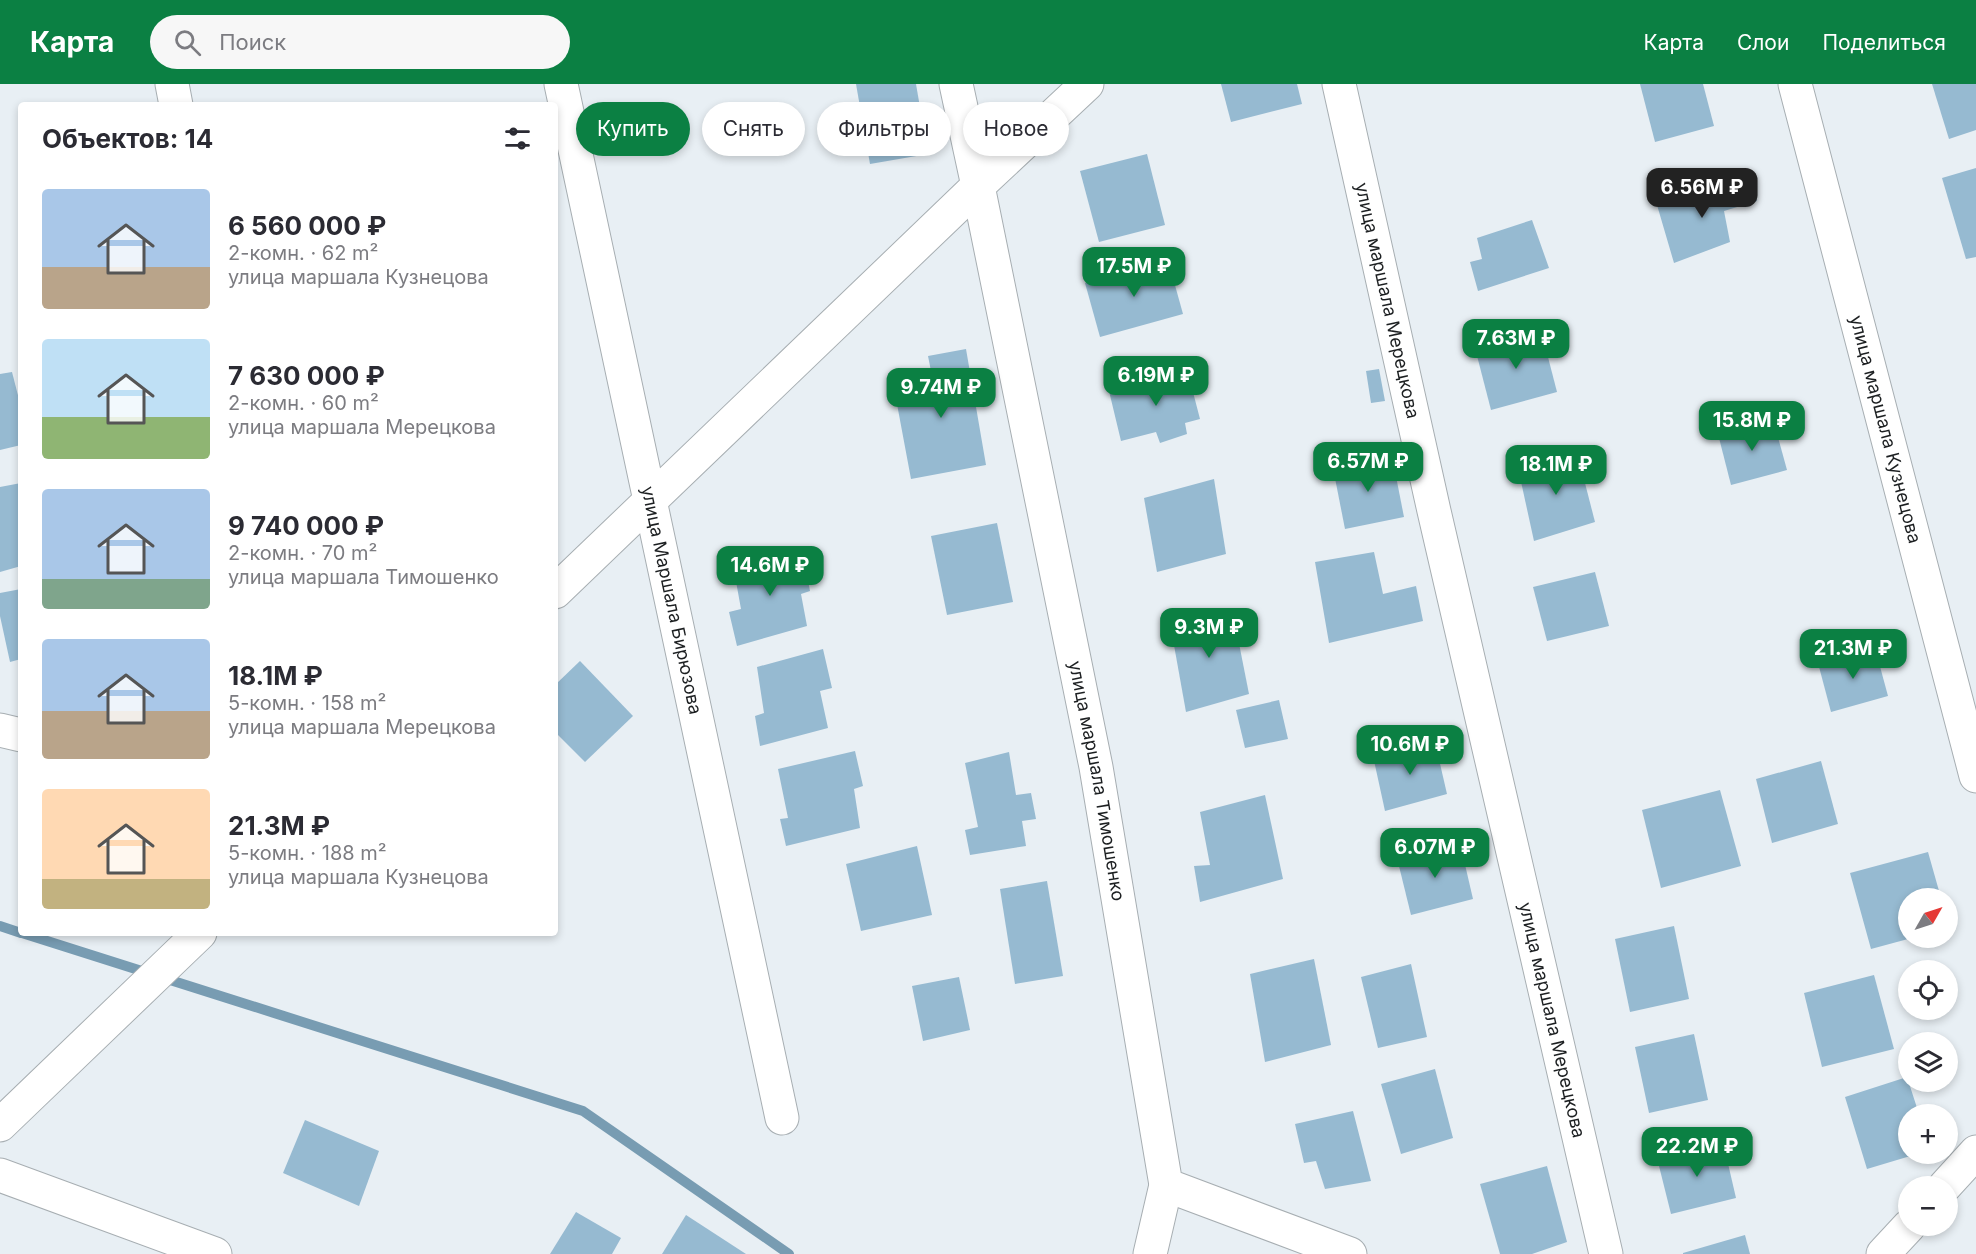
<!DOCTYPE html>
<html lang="ru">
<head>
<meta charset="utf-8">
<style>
  :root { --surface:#fff; --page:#f7f7f7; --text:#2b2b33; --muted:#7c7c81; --accent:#0b8043 }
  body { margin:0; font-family:Inter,sans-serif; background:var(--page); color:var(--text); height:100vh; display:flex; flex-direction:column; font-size:22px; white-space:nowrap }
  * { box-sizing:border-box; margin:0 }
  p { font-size:20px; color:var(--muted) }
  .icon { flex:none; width:33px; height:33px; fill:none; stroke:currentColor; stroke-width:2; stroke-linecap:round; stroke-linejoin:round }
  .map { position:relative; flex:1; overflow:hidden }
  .sheet { position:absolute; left:18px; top:18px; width:540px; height:834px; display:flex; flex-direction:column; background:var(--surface); border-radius:6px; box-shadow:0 3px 9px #0003 }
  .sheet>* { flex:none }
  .hud { position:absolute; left:576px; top:18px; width:570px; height:54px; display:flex; gap:12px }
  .needle { width:39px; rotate:51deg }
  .tools { position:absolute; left:1898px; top:804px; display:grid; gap:12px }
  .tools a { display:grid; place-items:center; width:60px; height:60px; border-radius:50%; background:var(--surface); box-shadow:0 3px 9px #0003; font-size:30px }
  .price { position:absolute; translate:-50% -51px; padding:0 14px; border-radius:12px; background:var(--accent); color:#fff; font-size:20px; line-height:39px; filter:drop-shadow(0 2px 3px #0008) }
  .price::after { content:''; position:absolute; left:50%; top:36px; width:18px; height:14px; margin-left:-9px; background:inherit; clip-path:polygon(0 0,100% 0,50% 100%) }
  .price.current { background:#222; color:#fff }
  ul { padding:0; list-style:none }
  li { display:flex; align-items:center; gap:18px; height:150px; padding:0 24px }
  li span { display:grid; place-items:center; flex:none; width:168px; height:120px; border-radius:6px; color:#555 }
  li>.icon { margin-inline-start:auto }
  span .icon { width:72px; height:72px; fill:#fffc; stroke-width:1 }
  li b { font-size:26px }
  h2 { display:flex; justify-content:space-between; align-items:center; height:72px; padding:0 24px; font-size:26px }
  .chip { padding:0 21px; border-radius:27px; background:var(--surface); box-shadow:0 3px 9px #0003; font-size:21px; line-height:54px }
  .chip.current { background:var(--accent); color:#fff }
  header { display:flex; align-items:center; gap:36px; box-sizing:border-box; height:84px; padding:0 30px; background:var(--accent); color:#fff }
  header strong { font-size:28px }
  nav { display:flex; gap:33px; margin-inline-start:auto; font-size:21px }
  .search { width:420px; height:54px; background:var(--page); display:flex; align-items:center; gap:15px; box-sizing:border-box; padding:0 21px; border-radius:33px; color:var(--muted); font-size:22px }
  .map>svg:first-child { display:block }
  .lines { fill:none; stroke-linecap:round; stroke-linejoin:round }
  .stream { stroke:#789cb2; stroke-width:10 }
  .building { fill:#96bad1 }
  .minor-casing { stroke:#a7aeb2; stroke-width:35 }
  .minor { stroke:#fff; stroke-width:33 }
  .labels { text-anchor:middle; stroke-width:6; stroke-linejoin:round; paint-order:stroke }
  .street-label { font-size:18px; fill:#1c1f21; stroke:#fff }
</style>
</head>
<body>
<header>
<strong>Карта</strong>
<div class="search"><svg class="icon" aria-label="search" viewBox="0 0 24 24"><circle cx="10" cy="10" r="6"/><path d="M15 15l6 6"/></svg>Поиск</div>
<nav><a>Карта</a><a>Слои</a><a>Поделиться</a></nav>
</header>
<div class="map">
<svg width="1976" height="1170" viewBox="0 0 1976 1170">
  <rect width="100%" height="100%" fill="#e8eff4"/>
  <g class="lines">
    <!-- stream -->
    <g class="stream">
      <polyline points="0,842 21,849"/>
      <polyline points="22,849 583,1027 789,1170"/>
    </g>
  </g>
  <!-- building -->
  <g class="building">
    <polygon points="856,0 916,0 928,70 870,80"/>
    <polygon points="1221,0 1297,0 1302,20 1231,38"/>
    <polygon points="1640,0 1703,0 1714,42 1655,58"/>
    <polygon points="1932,0 1976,0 1976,46 1949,55"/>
    <polygon points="1147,70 1165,141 1099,158 1080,87"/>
    <polygon points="1976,84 1976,173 1966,175 1942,94"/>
    <polygon points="1752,96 1757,117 1724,127 1730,158 1674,179 1657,121"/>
    <polygon points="1532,136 1549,184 1478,207 1470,178 1482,175 1477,154"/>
    <polygon points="1168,176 1183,230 1100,253 1085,199"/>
    <polygon points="1541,246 1557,308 1491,326 1475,264"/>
    <polygon points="966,265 986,381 911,395 894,304 933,297 928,272"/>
    <polygon points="1187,285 1200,335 1185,339 1187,350 1160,359 1156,348 1121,357 1109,307"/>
    <polygon points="1379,285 1385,317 1371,319 1366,287"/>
    <polygon points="12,288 21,323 21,361 0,366 0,290"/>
    <polygon points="1773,335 1787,386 1731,401 1718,350"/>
    <polygon points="1577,368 1595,438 1534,457 1518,384"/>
    <polygon points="1392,372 1404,433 1345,445 1333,384"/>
    <polygon points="1214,395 1226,470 1157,488 1144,414"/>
    <polygon points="21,399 21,482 0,488 0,403"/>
    <polygon points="997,439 1013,518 947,531 931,452"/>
    <polygon points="802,465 810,507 801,510 807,542 737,562 729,528 741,525 733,481"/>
    <polygon points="1374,468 1383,510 1416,502 1423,537 1329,559 1315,478"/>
    <polygon points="1595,488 1609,542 1547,557 1533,503"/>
    <polygon points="21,505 21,575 10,578 0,532 0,509"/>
    <polygon points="1232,524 1249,610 1186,628 1170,539"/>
    <polygon points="1875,564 1888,612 1831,628 1818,579"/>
    <polygon points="823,565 832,604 820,607 828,644 760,662 755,632 764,629 757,583"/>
    <polygon points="580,577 633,632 585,678 555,648 555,601"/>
    <polygon points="1279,616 1288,655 1245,664 1236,626"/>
    <polygon points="1435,658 1447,710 1385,727 1373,672"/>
    <polygon points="855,667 863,702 854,705 860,744 786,762 780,735 788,734 778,685"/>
    <polygon points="1009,668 1016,711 1031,709 1036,735 1022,737 1026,762 970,771 965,746 978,743 965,679"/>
    <polygon points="1821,677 1838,740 1772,759 1756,695"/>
    <polygon points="1720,706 1741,782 1661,804 1642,726"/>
    <polygon points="1265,711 1283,795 1200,818 1194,782 1210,781 1200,728"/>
    <polygon points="1460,759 1473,815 1411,831 1397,774"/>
    <polygon points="917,762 932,831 861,847 846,780"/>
    <polygon points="1928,768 1941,814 1908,814 1908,855 1871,865 1850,789"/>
    <polygon points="1047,797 1063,892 1015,900 1000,805"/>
    <polygon points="1674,842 1689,915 1630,928 1615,855"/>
    <polygon points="1314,875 1331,961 1265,978 1250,890"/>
    <polygon points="1411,880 1427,953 1378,964 1361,893"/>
    <polygon points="1874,891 1894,965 1822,983 1804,909"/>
    <polygon points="959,893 970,946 923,957 912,902"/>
    <polygon points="1694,950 1708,1016 1649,1029 1635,963"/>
    <polygon points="1435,985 1453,1054 1401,1070 1381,1000"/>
    <polygon points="1907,993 1919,1030 1908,1030 1908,1070 1917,1070 1867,1085 1845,1013"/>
    <polygon points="1353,1027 1371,1097 1325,1105 1316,1077 1304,1079 1295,1040"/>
    <polygon points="305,1036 379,1067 359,1122 283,1089"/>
    <polygon points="1723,1058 1736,1114 1671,1130 1657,1074"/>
    <polygon points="1547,1082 1567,1158 1532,1170 1500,1170 1480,1100"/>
    <polygon points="576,1128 621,1154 612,1170 550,1170"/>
    <polygon points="686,1131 746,1170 662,1170"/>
    <polygon points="1745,1151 1750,1170 1683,1170 1683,1169"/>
  </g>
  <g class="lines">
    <!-- minor casing -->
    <g class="minor-casing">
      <g id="minor">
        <polyline points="172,0 176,21"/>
        <path id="s1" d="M561,0L782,1034"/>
        <path id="s2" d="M1087,0L978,102L1096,683L1166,1101L1350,1170"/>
        <path id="s3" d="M1339,0L1434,427L1606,1170"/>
        <path id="s4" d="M1795,0L1976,692"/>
        <polyline points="555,508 978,102 956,0"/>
        <polyline points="0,646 21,651"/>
        <polyline points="0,1041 200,849"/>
        <polyline points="0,1091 215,1170"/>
        <polyline points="1945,1102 1976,1068"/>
        <polyline points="1150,1170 1166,1101"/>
        <polyline points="1883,1170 1909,1142"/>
      </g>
    </g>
    <!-- minor -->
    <use href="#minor" class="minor"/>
  </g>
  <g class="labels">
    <!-- street labels -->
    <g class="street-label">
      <text dy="6" stroke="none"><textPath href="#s3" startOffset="222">улица маршала Мерецкова</textPath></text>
      <text dy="6" stroke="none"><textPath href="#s4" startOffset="357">улица маршала Кузнецова</textPath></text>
      <text dy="6" stroke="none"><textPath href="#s1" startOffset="528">улица Маршала Бирюзова</textPath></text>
      <text dy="6" stroke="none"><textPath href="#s2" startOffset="756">улица маршала Тимошенко</textPath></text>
      <text dy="6" stroke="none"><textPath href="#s3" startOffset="960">улица маршала Мерецкова</textPath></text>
    </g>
  </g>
</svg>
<div class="tools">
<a><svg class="needle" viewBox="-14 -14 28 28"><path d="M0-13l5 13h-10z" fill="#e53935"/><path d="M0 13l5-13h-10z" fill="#7c7c81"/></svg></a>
<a><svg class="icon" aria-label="locate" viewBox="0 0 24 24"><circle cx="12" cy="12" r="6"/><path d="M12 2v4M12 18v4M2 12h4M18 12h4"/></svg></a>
<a><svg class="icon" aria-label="layers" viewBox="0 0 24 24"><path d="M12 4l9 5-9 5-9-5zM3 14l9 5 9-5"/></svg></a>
<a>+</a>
<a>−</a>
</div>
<b class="price current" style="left:1702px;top:135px">6.56M ₽</b>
<b class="price" style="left:1134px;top:214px">17.5M ₽</b>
<b class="price" style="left:1516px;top:286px">7.63M ₽</b>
<b class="price" style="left:1156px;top:323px">6.19M ₽</b>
<b class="price" style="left:941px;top:335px">9.74M ₽</b>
<b class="price" style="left:1752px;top:368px">15.8M ₽</b>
<b class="price" style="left:1368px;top:409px">6.57M ₽</b>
<b class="price" style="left:1556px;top:412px">18.1M ₽</b>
<b class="price" style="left:770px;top:513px">14.6M ₽</b>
<b class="price" style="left:1209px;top:575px">9.3M ₽</b>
<b class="price" style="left:1853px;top:596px">21.3M ₽</b>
<b class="price" style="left:1410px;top:692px">10.6M ₽</b>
<b class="price" style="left:1435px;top:795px">6.07M ₽</b>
<b class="price" style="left:1697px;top:1094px">22.2M ₽</b>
<div class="hud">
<a class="chip current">Купить</a>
<a class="chip">Снять</a>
<a class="chip">Фильтры</a>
<a class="chip">Новое</a>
</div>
<section class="sheet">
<h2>Объектов: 14<svg class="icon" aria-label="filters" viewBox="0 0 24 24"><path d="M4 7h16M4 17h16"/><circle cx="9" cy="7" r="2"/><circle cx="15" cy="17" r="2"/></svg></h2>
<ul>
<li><span style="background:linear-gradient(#a9c7e8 65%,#b9a48a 0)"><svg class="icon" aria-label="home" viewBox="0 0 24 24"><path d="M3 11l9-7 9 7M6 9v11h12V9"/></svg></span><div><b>6 560 000 ₽</b><p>2-комн. · 62 m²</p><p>улица маршала Кузнецова</p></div></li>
<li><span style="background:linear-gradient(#bfe0f5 65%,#8fb573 0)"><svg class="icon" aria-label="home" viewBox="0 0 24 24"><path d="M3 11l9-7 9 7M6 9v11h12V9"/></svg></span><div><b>7 630 000 ₽</b><p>2-комн. · 60 m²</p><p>улица маршала Мерецкова</p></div></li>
<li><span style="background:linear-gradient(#a9c7e8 75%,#7fa58c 0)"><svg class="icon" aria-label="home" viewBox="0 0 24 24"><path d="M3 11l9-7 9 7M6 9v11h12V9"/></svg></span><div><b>9 740 000 ₽</b><p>2-комн. · 70 m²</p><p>улица маршала Тимошенко</p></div></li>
<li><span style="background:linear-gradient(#a9c7e8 60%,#b9a48a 0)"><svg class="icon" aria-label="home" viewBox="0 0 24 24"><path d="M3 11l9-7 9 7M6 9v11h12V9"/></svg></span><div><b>18.1M ₽</b><p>5-комн. · 158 m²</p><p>улица маршала Мерецкова</p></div></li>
<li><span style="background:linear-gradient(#ffd9b3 75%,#c2b280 0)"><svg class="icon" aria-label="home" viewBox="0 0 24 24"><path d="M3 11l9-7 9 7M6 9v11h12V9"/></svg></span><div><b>21.3M ₽</b><p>5-комн. · 188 m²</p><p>улица маршала Кузнецова</p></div></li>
</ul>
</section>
</div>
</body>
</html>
